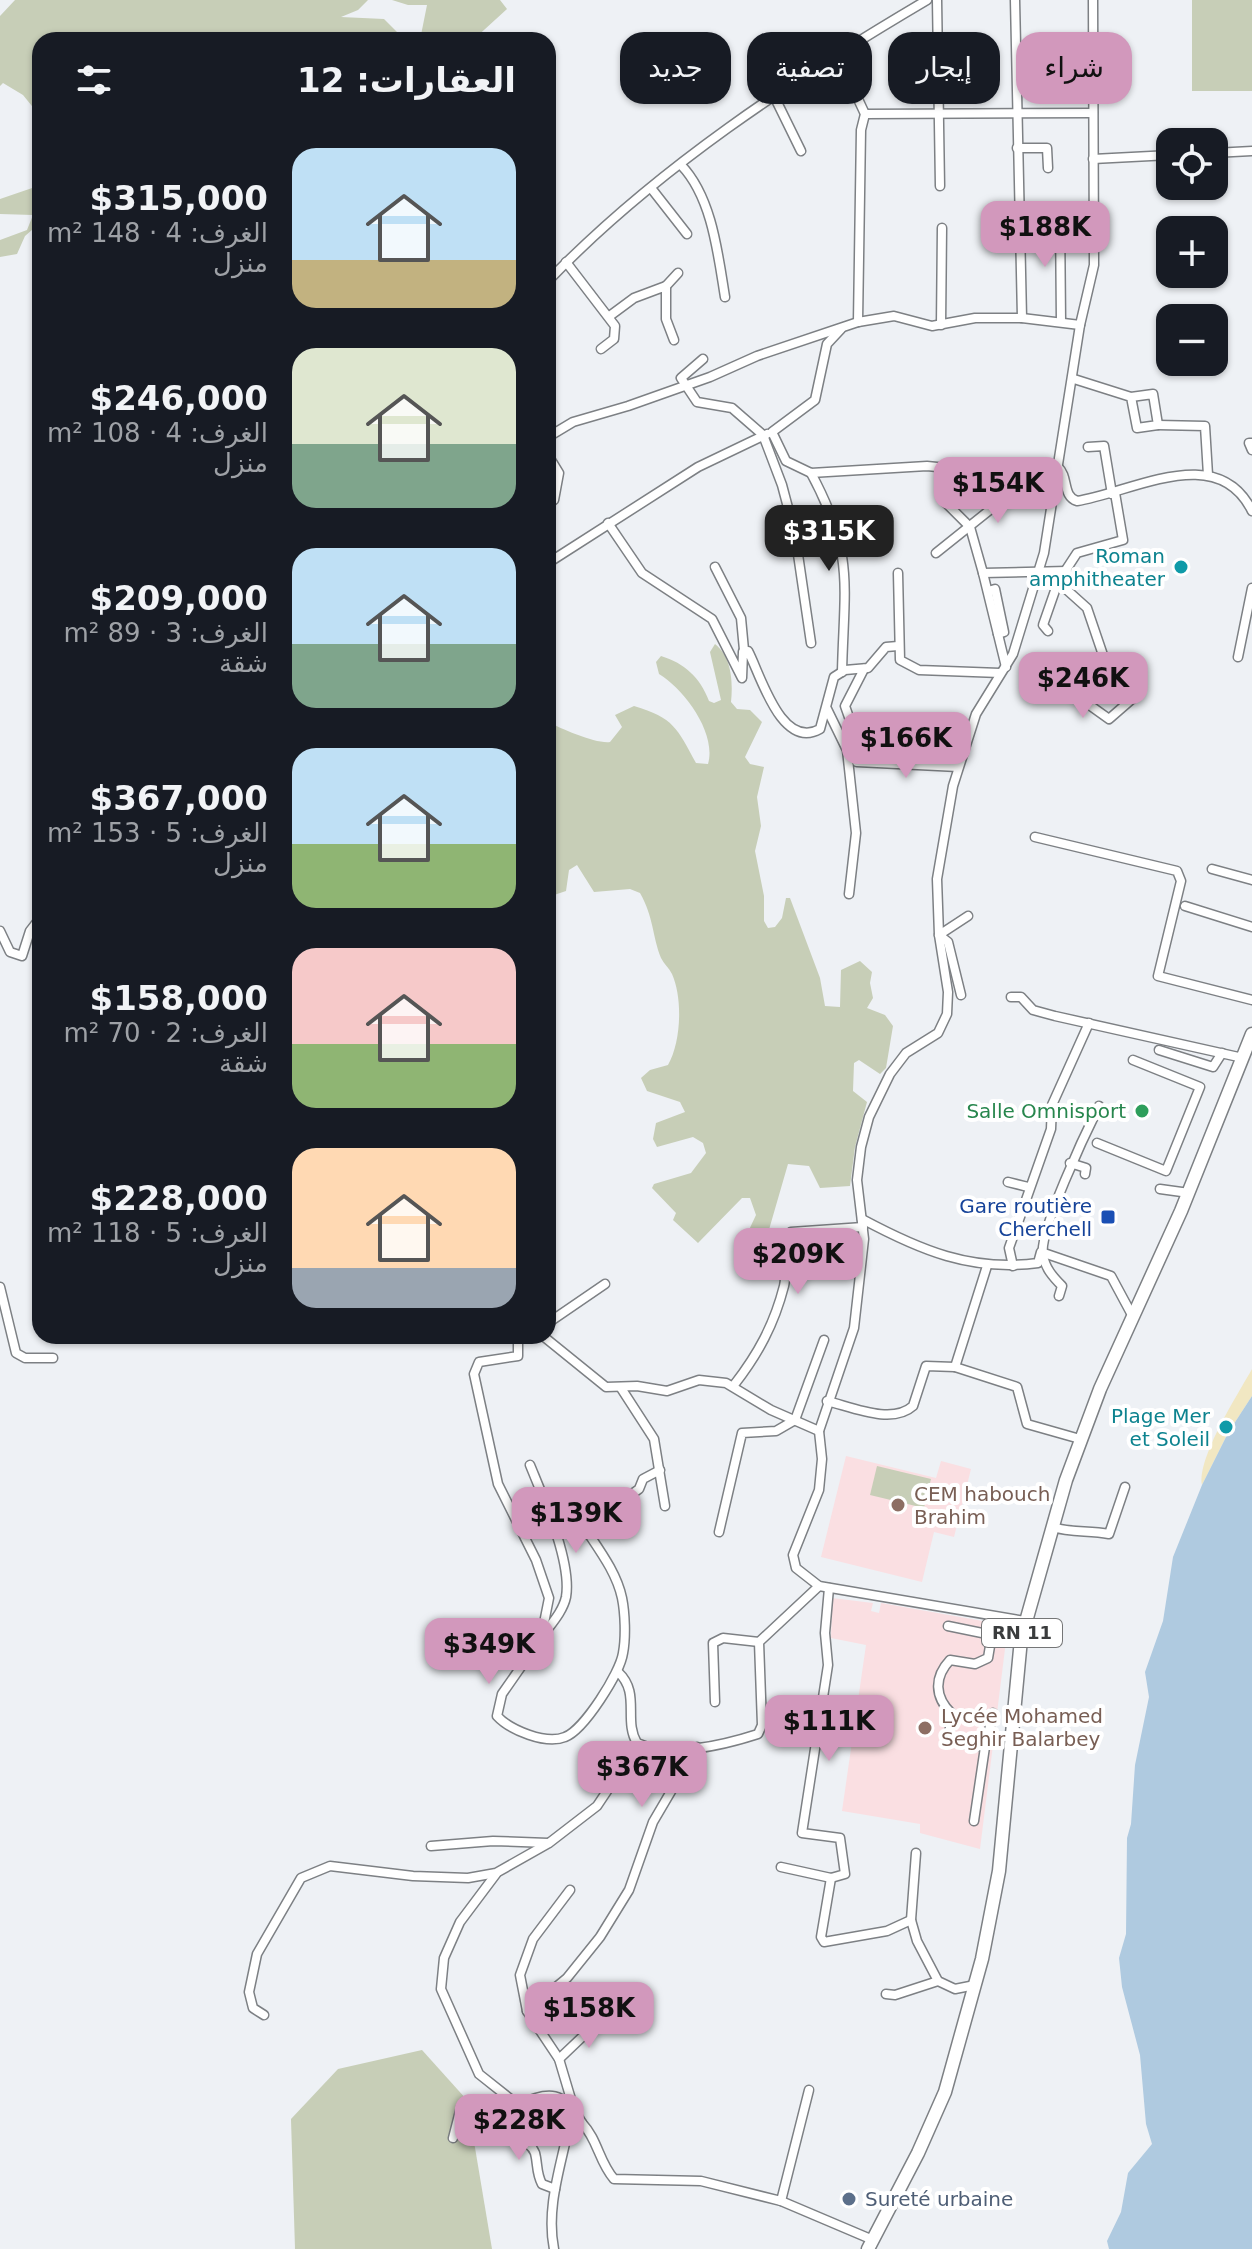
<!DOCTYPE html>
<html lang="ar">
<head>
<meta charset="utf-8">
<style>
  :root { --surface:#171b24; --page:#242831; --text:#f1f3f6; --muted:#9ea1a6; --accent:#d298bc }
  body { margin:0; font-family:"DejaVu Sans",Cairo,sans-serif; background:var(--page); color:var(--text); direction:rtl; height:100vh; display:flex; flex-direction:column; font-size:30px; white-space:nowrap }
  * { box-sizing:border-box; margin:0 }
  p { font-size:26px; color:var(--muted) }
  .icon { flex:none; width:44px; height:44px; fill:none; stroke:currentColor; stroke-width:2; stroke-linecap:round; stroke-linejoin:round }
  .map { position:relative; flex:1; overflow:hidden; direction:ltr }
  .panel { position:absolute; left:32px; top:32px; width:524px; height:1312px; display:flex; flex-direction:column; background:var(--surface); border-radius:24px; box-shadow:0 2px 6px #0004; direction:rtl }
  .panel>* { flex:none }
  .guide { position:absolute; left:580px; top:32px; width:552px; height:72px; direction:rtl; display:flex; gap:16px }
  .tools { position:absolute; left:1156px; top:128px; display:grid; gap:16px }
  .tools a { display:grid; place-items:center; width:72px; height:72px; border-radius:16px; background:var(--surface); box-shadow:0 2px 6px #0004; font-size:40px }
  .price { position:absolute; translate:-50% -68px; padding:0 18px; border-radius:16px; background:var(--accent); color:#111; font-size:26px; line-height:52px; filter:drop-shadow(0 2px 4px #0008) }
  .price::after { content:''; position:absolute; left:50%; top:48px; width:24px; height:18px; margin-left:-12px; background:inherit; clip-path:polygon(0 0,100% 0,50% 100%) }
  .price.selected { background:#222; color:#fff }
  ul { padding:0; list-style:none }
  li { display:flex; align-items:center; gap:24px; height:200px; padding:0 40px }
  li span { display:grid; place-items:center; flex:none; width:224px; height:160px; border-radius:24px; color:#555 }
  li>.icon { margin-inline-start:auto }
  span .icon { width:96px; height:96px; fill:#fffc; stroke-width:1 }
  li b { font-size:34px }
  h2 { display:flex; justify-content:space-between; align-items:center; height:96px; padding:0 40px; font-size:34px }
  .chip { padding:0 28px; border-radius:24px; background:var(--surface); box-shadow:0 2px 6px #0004; font-size:28px; line-height:72px }
  .chip.selected { background:var(--accent); color:#111 }
  .map>svg:first-child { display:block }
  .education { fill:#fadfe2 }
  .green { fill:#c7ceb7 }
  .sand { fill:#f1e7c2 }
  .water { fill:#afcae0 }
  .lines { fill:none; stroke-linecap:round; stroke-linejoin:round }
  .street-casing { stroke:#7d8084; stroke-width:11 }
  .primary-casing { stroke:#7d8084; stroke-width:15 }
  .street { stroke:#fff; stroke-width:8 }
  .primary { stroke:#fff; stroke-width:12 }
  .culture-dot { fill:#0f9aa8; stroke:#fff; stroke-width:3 }
  .leisure-dot { fill:#2e9e5b; stroke:#fff; stroke-width:3 }
  .transit-dot { fill:#1a4fb4; stroke:#fff; stroke-width:3 }
  .education-dot { fill:#8d6e63; stroke:#fff; stroke-width:3 }
  .service-dot { fill:#5c6f8a; stroke:#fff; stroke-width:3 }
  .labels { text-anchor:middle; stroke-width:8; stroke-linejoin:round; paint-order:stroke }
  .shield { fill:#fff; stroke:#757677; stroke-width:2 }
  .shield-label { font-size:18px; font-weight:bold; fill:#3a3c3d }
  .culture-label { font-size:20px; fill:#0d838f; stroke:#fff; text-anchor:end }
  .leisure-label { font-size:20px; fill:#27864d; stroke:#fff; text-anchor:end }
  .transit-label { font-size:20px; fill:#164399; stroke:#fff; text-anchor:end }
  .education-label { font-size:20px; fill:#785e54; stroke:#fff; text-anchor:start }
  .service-label { font-size:20px; fill:#4e5e75; stroke:#fff; text-anchor:start }
</style>
</head>
<body>
<div class="map">
<svg width="1252" height="2249" viewBox="0 0 1252 2249">
  <rect width="100%" height="100%" fill="#eef1f5"/>
  <!-- education -->
  <g class="education">
    <polygon points="846,1456 936,1478 941,1461 971,1469 954,1537 934,1532 922,1582 821,1557"/>
    <polygon points="832,1598 873,1603 871,1611 879,1613 881,1603 994,1623 992,1628 1007,1633 980,1849 920,1833 920,1824 842,1811 866,1645 831,1638"/>
  </g>
  <!-- green -->
  <g class="green">
    <polygon points="15,0 368,0 358,10 341,17 384,19 405,40 40,40 40,116 23,95 3,83 0,86 0,16"/>
    <polygon points="392,0 500,0 507,9 473,40 420,40 427,5 408,5"/>
    <rect x="1192" y="0" width="60" height="91"/>
    <polygon points="40,182 40,223 25,236 17,254 0,257 0,240 27,230 33,215 0,214 0,199 38,186"/>
    <path d="M715,644C732,657 733,683 731,702L737,709L750,710L762,722L745,757L750,764L764,767L757,797L761,826L755,851L764,896V921L768,928L775,927L782,918L786,898H790L820,978L825,1006L840,1007L841,970L860,961L872,972L870,983L873,998L867,1008L885,1015L893,1026L886,1068L880,1074L859,1060L854,1063L853,1091L867,1102L855,1147L850,1186L820,1188L809,1166L788,1164L766,1240L757,1242L749,1239L748,1232L756,1215L750,1198H742L698,1243L673,1220L676,1213L652,1188L654,1184L691,1173L706,1153L703,1143L693,1137L657,1147L653,1139L656,1123L685,1112L680,1102L647,1091L641,1078L650,1070L668,1065C681,1042 683,999 672,974C669,968 664,964 661,958C652,935 654,918 640,893L630,889L594,892L577,865L569,870L566,891L548,897V722C562,729 596,744 610,742L622,727L615,715L634,706C674,718 677,728 696,763L708,764C717,733 684,689 659,674L656,662L661,656C684,663 700,677 709,701L714,703L721,700L710,652Z"/>
    <polygon points="877,1466 931,1479 924,1508 870,1495"/>
    <polygon points="422,2050 467,2100 492,2249 295,2249 291,2119 338,2069"/>
  </g>
  <!-- sand -->
  <path class="sand" d="M1252,1369V1396L1228,1433L1202,1485C1197,1458 1238,1394 1252,1369Z"/>
  <!-- water -->
  <polygon class="water" points="1252,1396 1252,2249 1109,2249 1107,2241 1121,2212 1128,2173 1152,2144 1146,2124 1140,2055 1122,1987 1119,1958 1126,1934 1127,1838 1131,1824 1135,1765 1149,1697 1145,1672 1163,1621 1173,1557 1202,1485 1228,1433"/>
  <g class="lines">
    <!-- street casing -->
    <g class="street-casing">
      <g id="street">
        <polyline points="937,0 940,186"/>
        <polyline points="1015,0 1022,318"/>
        <polyline points="838,56 865,114 861,130 858,322"/>
        <polyline points="775,98 801,151"/>
        <polyline points="865,114 1093,113"/>
        <polyline points="1017,148 1047,148 1048,168"/>
        <polyline points="1214,153 1252,151"/>
        <polyline points="1093,159 1170,155"/>
        <path d="M681,165C712,197 718,254 725,297"/>
        <polyline points="651,188 687,234"/>
        <polyline points="1060,216 1061,322"/>
        <polyline points="566,262 615,326 614,339 601,349"/>
        <path d="M548,281C656,169 793,79 927,0"/>
        <polyline points="666,286 678,273"/>
        <polyline points="611,315 634,298 666,286 666,319 674,340"/>
        <polyline points="941,325 942,228"/>
        <path d="M841,329L827,344L815,400L772,432L786,461L811,473L927,466L967,470L1058,467C1069,477 1062,496 1077,501C1133,492 1218,441 1252,511"/>
        <polyline points="548,350 548,355"/>
        <polyline points="703,359 681,378 697,402 732,408 763,435 782,485 795,534 811,643"/>
        <polyline points="1074,379 1131,397 1137,428 1158,425 1153,394 1131,397"/>
        <polyline points="1158,425 1205,426 1208,475"/>
        <polyline points="548,437 573,422 628,406 710,377 757,356 858,322 894,316 932,326 975,318 1022,318 1080,325"/>
        <polyline points="1252,443 1249,443 1252,450"/>
        <polyline points="1088,447 1104,446 1112,494"/>
        <polyline points="548,455 559,473 554,500 548,503"/>
        <polyline points="967,470 941,498 970,527 983,573 1067,571"/>
        <path d="M811,473C855,555 844,585 842,672"/>
        <path d="M608,523L642,573L712,619L742,678L743,652L748,651C760,673 781,751 820,729L834,677L845,670L868,668L886,647L898,646"/>
        <polyline points="936,553 1006,497 1019,468"/>
        <polyline points="548,563 698,467 767,434"/>
        <polyline points="715,567 741,618 744,650"/>
        <polyline points="898,573 900,660 919,670 1000,673"/>
        <polyline points="983,573 1006,667"/>
        <polyline points="988,591 995,589 1004,632 998,634"/>
        <polyline points="1048,631 1043,625 1058,582 1055,578"/>
        <polyline points="1238,657 1252,588"/>
        <polyline points="864,669 845,706 851,723 865,724"/>
        <polyline points="1110,671 1088,694 1088,704 1109,719 1132,699"/>
        <polyline points="1083,686 1106,663"/>
        <polyline points="1090,692 1077,680 1086,662 1104,658"/>
        <polyline points="1113,697 1121,685 1104,658 1087,608 1058,582 1077,553 1123,540 1115,493"/>
        <polyline points="827,709 847,750 856,833 849,894"/>
        <polyline points="857,762 958,767"/>
        <polyline points="903,764 905,740"/>
        <polyline points="1035,837 1177,871 1181,881 1158,976 1252,1000"/>
        <polyline points="1212,869 1252,880"/>
        <polyline points="1185,906 1252,927"/>
        <polyline points="0,931 10,952 22,956 30,931 40,918"/>
        <polyline points="961,995 948,942 939,935 968,916"/>
        <polyline points="1011,997 1021,997 1033,1010 1055,1016 1243,1058"/>
        <polyline points="1159,1050 1213,1067 1222,1053"/>
        <polyline points="1097,1143 1166,1171 1200,1087 1133,1060"/>
        <polyline points="1070,1163 1086,1168 1085,1174"/>
        <polyline points="1008,1182 1028,1187"/>
        <polyline points="1160,1189 1189,1193"/>
        <path d="M862,1219C920,1250 971,1272 1038,1263L1041,1252L1111,1276L1132,1315"/>
        <polyline points="1013,1266 1009,1248 1051,1129 1052,1105 1089,1023"/>
        <polyline points="0,1287 16,1353 25,1358 53,1358"/>
        <path d="M1059,1296L1062,1286C1053,1277 1045,1268 1043,1255C1038,1233 1087,1130 1099,1106"/>
        <polyline points="548,1323 605,1284"/>
        <path d="M518,1336V1356L479,1362L474,1374L498,1484L536,1560L549,1598L541,1638L502,1694L497,1716C510,1730 546,1745 565,1737C584,1730 620,1673 623,1653C626,1637 625,1613 622,1598C616,1570 596,1546 581,1522"/>
        <polyline points="543,1336 606,1387 637,1386 667,1391 699,1380 726,1383 771,1410 819,1431"/>
        <polyline points="955,1367 987,1266"/>
        <path d="M734,1385C758,1354 774,1325 784,1286C788,1270 781,1244 791,1232L863,1227"/>
        <polyline points="621,1388 654,1439 665,1506"/>
        <path d="M827,1401C852,1407 892,1425 913,1406L926,1366L955,1367L1017,1387L1027,1424L1080,1439"/>
        <path d="M530,1465C543,1497 572,1562 566,1597C563,1611 552,1623 544,1634"/>
        <polyline points="615,1506 639,1489 643,1479 660,1470"/>
        <path d="M1052,1527C1072,1533 1089,1530 1109,1534L1125,1487"/>
        <polyline points="719,1532 742,1433 776,1431 795,1420 824,1340"/>
        <polyline points="1025,1621 819,1586 796,1568 793,1555 819,1490 822,1459 819,1431 854,1328 864,1239 857,1180 861,1147 869,1117 890,1074 906,1053 938,1033 947,1014 948,992 939,935 937,879 953,786 976,714 1013,654 1044,553 1080,325 1094,265 1093,0"/>
        <polyline points="948,1626 987,1634 990,1617"/>
        <path d="M618,1672C641,1693 623,1720 637,1743C670,1758 724,1745 758,1734L762,1725L759,1642L819,1586"/>
        <polyline points="715,1702 713,1643 723,1638 759,1642"/>
        <polyline points="985,1747 993,1713"/>
        <path d="M974,1821L985,1747L948,1741L952,1714C934,1697 934,1677 950,1660L975,1664L988,1658L991,1640L987,1634"/>
        <polyline points="431,1846 493,1841 548,1843"/>
        <polyline points="916,1853 911,1920 917,1941 938,1981 955,1989 975,1985"/>
        <polyline points="781,1867 831,1878 845,1874 840,1838 802,1833 828,1665 825,1633 829,1588"/>
        <path d="M496,1874L460,1922L444,1958L441,1989L479,2074L518,2105C549,2090 564,2091 582,2123"/>
        <polyline points="831,1878 821,1937 824,1942 887,1931 911,1920"/>
        <polyline points="570,1890 533,1939 520,1975 527,2011 559,2059 573,2106"/>
        <polyline points="886,1994 895,1995 938,1981"/>
        <polyline points="527,2011 567,1978 600,1937 629,1890 653,1822 697,1747"/>
        <polyline points="264,2015 253,2008 249,1992 257,1954 301,1878 330,1866 413,1876 468,1878 496,1873 549,1843 597,1806 613,1782 621,1754 637,1743"/>
        <polyline points="559,2059 600,2020"/>
        <path d="M453,2138L461,2107H465L482,2133C498,2135 528,2135 535,2153C538,2164 536,2173 542,2184L555,2189"/>
        <polyline points="781,2201 809,2090"/>
        <path d="M554,2249C546,2209 560,2169 568,2130L574,2124L582,2123C598,2140 599,2162 614,2179L701,2181L781,2201L873,2240"/>
      </g>
    </g>
    <!-- primary casing -->
    <g class="primary-casing">
      <polyline id="primary" points="868,2249 918,2153 945,2092 982,1959 999,1871 1021,1639 1066,1480 1100,1389 1181,1211 1252,1034"/>
    </g>
    <!-- street -->
    <use href="#street" class="street"/>
    <!-- primary -->
    <use href="#primary" class="primary"/>
  </g>
  <!-- markers -->
  <g class="culture-dot">
    <circle cx="1181" cy="567" r="8"/>
    <circle cx="1226" cy="1427" r="8"/>
  </g>
  <circle class="leisure-dot" cx="1142" cy="1111" r="8"/>
  <rect class="transit-dot" x="1100" y="1209" width="16" height="16" rx="4"/>
  <g class="education-dot">
    <circle cx="898" cy="1505" r="8"/>
    <circle cx="925" cy="1728" r="8"/>
  </g>
  <circle class="service-dot" cx="849" cy="2199" r="8"/>
  <g class="labels">
    <!-- shield labels -->
    <rect class="shield" x="982" y="1619" width="80" height="28" rx="6"/>
    <g class="shield-label">
      <text x="1022" y="1639">RN 11</text>
    </g>
    <!-- culture labels -->
    <g class="culture-label">
      <text x="1165" y="563">Roman<tspan x="1165" dy="23">amphitheater</tspan></text>
      <text x="1210" y="1423">Plage Mer<tspan x="1210" dy="23">et Soleil</tspan></text>
    </g>
    <!-- leisure labels -->
    <g class="leisure-label">
      <text x="1126" y="1118">Salle Omnisport</text>
    </g>
    <!-- transit labels -->
    <g class="transit-label">
      <text x="1092" y="1213">Gare routière<tspan x="1092" dy="23">Cherchell</tspan></text>
    </g>
    <!-- education labels -->
    <g class="education-label">
      <text x="914" y="1501">CEM habouch<tspan x="914" dy="23">Brahim</tspan></text>
      <text x="941" y="1723">Lycée Mohamed<tspan x="941" dy="23">Seghir Balarbey</tspan></text>
    </g>
    <!-- service labels -->
    <g class="service-label">
      <text x="865" y="2206">Sureté urbaine</text>
    </g>
  </g>
</svg>
<div class="tools">
<a><svg class="icon" aria-label="locate" viewBox="0 0 24 24"><circle cx="12" cy="12" r="6"/><path d="M12 2v4M12 18v4M2 12h4M18 12h4"/></svg></a>
<a>+</a>
<a>−</a>
</div>
<b class="price" style="left:1045px;top:269px">$188K</b>
<b class="price" style="left:998px;top:525px">$154K</b>
<b class="price selected" style="left:829px;top:573px">$315K</b>
<b class="price" style="left:1083px;top:720px">$246K</b>
<b class="price" style="left:906px;top:780px">$166K</b>
<b class="price" style="left:798px;top:1296px">$209K</b>
<b class="price" style="left:576px;top:1555px">$139K</b>
<b class="price" style="left:489px;top:1686px">$349K</b>
<b class="price" style="left:829px;top:1763px">$111K</b>
<b class="price" style="left:642px;top:1809px">$367K</b>
<b class="price" style="left:589px;top:2050px">$158K</b>
<b class="price" style="left:519px;top:2162px">$228K</b>
<div class="guide">
<a class="chip selected">شراء</a>
<a class="chip">إيجار</a>
<a class="chip">تصفية</a>
<a class="chip">جديد</a>
</div>
<section class="panel">
<h2>العقارات: 12<svg class="icon" aria-label="filters" viewBox="0 0 24 24"><path d="M4 7h16M4 17h16"/><circle cx="9" cy="7" r="2"/><circle cx="15" cy="17" r="2"/></svg></h2>
<ul>
<li><span style="background:linear-gradient(#bfe0f5 70%,#c2b280 0)"><svg class="icon" aria-label="home" viewBox="0 0 24 24"><path d="M3 11l9-7 9 7M6 9v11h12V9"/></svg></span><div><b>$315,000</b><p>الغرف: 4 · 148 m²</p><p>منزل</p></div></li>
<li><span style="background:linear-gradient(#dfe7d0 60%,#7fa58c 0)"><svg class="icon" aria-label="home" viewBox="0 0 24 24"><path d="M3 11l9-7 9 7M6 9v11h12V9"/></svg></span><div><b>$246,000</b><p>الغرف: 4 · 108 m²</p><p>منزل</p></div></li>
<li><span style="background:linear-gradient(#bfe0f5 60%,#7fa58c 0)"><svg class="icon" aria-label="home" viewBox="0 0 24 24"><path d="M3 11l9-7 9 7M6 9v11h12V9"/></svg></span><div><b>$209,000</b><p>الغرف: 3 · 89 m²</p><p>شقة</p></div></li>
<li><span style="background:linear-gradient(#bfe0f5 60%,#8fb573 0)"><svg class="icon" aria-label="home" viewBox="0 0 24 24"><path d="M3 11l9-7 9 7M6 9v11h12V9"/></svg></span><div><b>$367,000</b><p>الغرف: 5 · 153 m²</p><p>منزل</p></div></li>
<li><span style="background:linear-gradient(#f6c9c9 60%,#8fb573 0)"><svg class="icon" aria-label="home" viewBox="0 0 24 24"><path d="M3 11l9-7 9 7M6 9v11h12V9"/></svg></span><div><b>$158,000</b><p>الغرف: 2 · 70 m²</p><p>شقة</p></div></li>
<li><span style="background:linear-gradient(#ffd9b3 75%,#9aa5b1 0)"><svg class="icon" aria-label="home" viewBox="0 0 24 24"><path d="M3 11l9-7 9 7M6 9v11h12V9"/></svg></span><div><b>$228,000</b><p>الغرف: 5 · 118 m²</p><p>منزل</p></div></li>
</ul>
</section>
</div>
</body>
</html>
